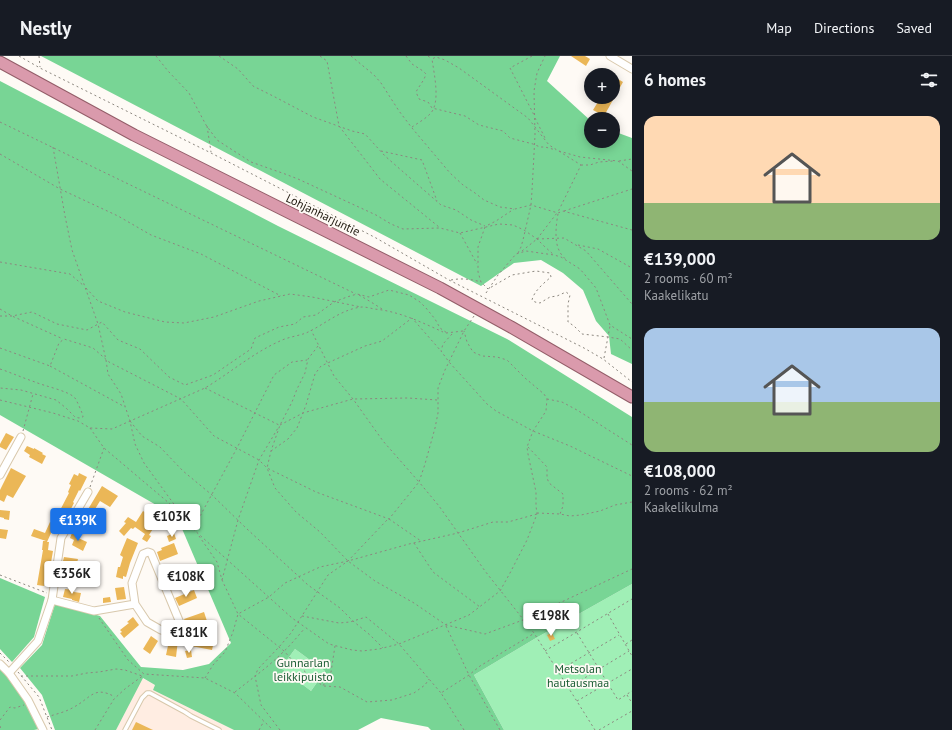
<!DOCTYPE html>
<html lang="en">
<head>
<meta charset="utf-8">
<style>
  :root { --surface:#171b24; --page:#20242c; --text:#f1f3f6; --muted:#9ea1a6; --line:#363941; --accent:#1a73e8 }
  body { margin:0; font-family:"PT Sans",sans-serif; background:var(--page); color:var(--text); height:100vh; display:flex; flex-direction:column; font-size:15px; white-space:nowrap }
  * { box-sizing:border-box; margin:0 }
  p { font-size:13px; color:var(--muted) }
  .icon { flex:none; width:22px; height:22px; fill:none; stroke:currentColor; stroke-width:2; stroke-linecap:round; stroke-linejoin:round }
  .map { position:relative; flex:1; overflow:hidden }
  .details { display:flex; flex-direction:column; background:var(--surface); width:320px }
  .details>* { flex:none }
  .fabs { position:absolute; left:584px; top:12px; display:grid; gap:8px }
  .fabs a { display:grid; place-items:center; width:36px; height:36px; border-radius:50%; background:var(--surface); box-shadow:0 2px 10px #0003; font-size:20px }
  .price { position:absolute; translate:-50% -34px; padding:0 9px; border-radius:4px; background:#fff; color:#222; font-size:13px; line-height:26px; filter:drop-shadow(0 1px 2px #0008) }
  .price::after { content:''; position:absolute; left:50%; top:24px; width:12px; height:9px; margin-left:-6px; background:inherit; clip-path:polygon(0 0,100% 0,50% 100%) }
  .price.current { background:var(--accent); color:#fff }
  ul { padding:0; list-style:none }
  li { display:grid; align-content:center; gap:8px; height:212px; padding:0 12px }
  li span { display:grid; place-items:center; height:124px; border-radius:12px; color:#555 }
  li>.icon { margin-inline-start:auto }
  span .icon { width:72px; height:72px; fill:#fffc; stroke-width:1 }
  li b { font-size:17px }
  h2 { display:flex; justify-content:space-between; align-items:center; height:48px; padding:0 12px; font-size:17px }
  header { display:flex; align-items:center; gap:24px; box-sizing:border-box; height:56px; padding:0 20px; background:var(--surface); border-bottom:1px solid var(--line) }
  header strong { font-size:19px }
  nav { display:flex; gap:22px; margin-inline-start:auto; font-size:14px }
  main { display:flex; flex:1; min-height:0 }
  .map>svg:first-child { display:block }
  .industrial { fill:#ffede2 }
  .green { fill:#a0efb6 }
  .forest { fill:#78d595; fill-rule:evenodd }
  .building { fill:#ebb757 }
  .lines { fill:none; stroke-linecap:round; stroke-linejoin:round }
  .service-casing { stroke:#d8c8ac; stroke-width:5.5 }
  .minor-casing { stroke:#d8c8ac; stroke-width:9 }
  .trunk-casing { stroke:#935d68; stroke-width:13 }
  .path { stroke:#8c877f; stroke-width:1; stroke-dasharray:2 3; stroke-linecap:butt }
  .service { stroke:#fff; stroke-width:3.5 }
  .minor { stroke:#fff; stroke-width:7 }
  .trunk { stroke:#da9aac; stroke-width:11 }
  .labels { text-anchor:middle; stroke-width:3.5; stroke-linejoin:round; paint-order:stroke }
  .street-label { font-size:12px; fill:#201a10; stroke:#fefaf5 }
  .park-label { font-size:12px; fill:#1b5d34; stroke:#fefaf5 }
</style>
</head>
<body>
<header>
<strong>Nestly</strong>
<nav><a>Map</a><a>Directions</a><a>Saved</a></nav>
</header>
<main>
<div class="map">
<svg width="632" height="674" viewBox="0 0 632 674">
  <rect width="100%" height="100%" fill="#fefaf5"/>
  <!-- industrial -->
  <polygon class="industrial" points="142,622 155,629 153,634 234,674 116,674"/>
  <!-- green -->
  <g class="green">
    <polygon points="632,528 632,674 504,674 474,619 536,582"/>
    <polygon points="295,593 325,615 311,635 281,612"/>
  </g>
  <!-- forest -->
  <g class="forest">
    <polygon points="41,0 560,0 547,25 591,65 591,85 613,85 613,75 632,82 632,308 611,298 609,280 596,265 583,234 563,217 541,204 514,207 481,230"/>
    <path d="M0,25L278,170L507,283L632,361V528L536,582L474,619L504,674H431L428,671L381,662L358,674H234L153,634L155,629L143,622L116,674H55L42,639L20,612L42,589L55,548L100,560L141,611L183,614L209,608L231,587L177,461L0,359ZM295,593L325,615L311,635L281,612Z"/>
    <polygon points="0,522 45,541 34,581 12,606 0,593"/>
    <polygon points="0,613 3,615 23,641 39,673 34,674 0,674"/>
  </g>
  <!-- building -->
  <g class="building">
    <polygon points="571,0 585,0 590,3 586,10"/>
    <polygon points="613,20 623,26 604,60 593,54 601,41 613,41"/>
    <polygon points="6,377 14,381 6,394 0,391 0,388"/>
    <polygon points="27,390 34,393 34,392 43,397 42,398 46,400 42,408 29,401 30,399 24,395"/>
    <polygon points="11,412 26,420 13,442 7,439 4,446 0,444 0,434"/>
    <polygon points="79,417 87,421 80,435 79,434 73,446 74,447 58,478 52,475 47,486 49,486 48,494 53,495 48,524 45,523 44,530 37,529 43,494 42,494 43,485 46,485 31,480 34,473 45,477 50,466 52,467 54,464 55,464 69,437 68,436 71,429 69,428 74,418 78,420"/>
    <polygon points="102,430 118,440 110,451 100,445 92,458 98,461 94,468 89,466 85,473 77,469 85,454 87,455"/>
    <polygon points="0,454 10,455 9,464 4,463 4,462 0,461"/>
    <polygon points="143,455 156,464 155,467 156,468 149,479 151,480 147,486 142,483 145,478 135,471 133,473 131,472 124,480 119,475 126,467 124,466 128,461 136,466"/>
    <polygon points="0,473 8,474 6,483 0,482"/>
    <polygon points="72,477 77,479 76,481 87,486 83,495 72,489 74,484 70,482"/>
    <polygon points="174,477 176,483 169,486 167,480"/>
    <polygon points="127,482 138,487 130,507 126,521 123,520 123,523 116,521 118,511 120,511 123,501 120,499"/>
    <polygon points="174,487 178,498 160,505 157,496 162,494 161,492"/>
    <polygon points="64,501 78,503 76,511 62,509"/>
    <polygon points="184,512 187,520 170,528 166,520"/>
    <polygon points="71,516 80,518 79,523 70,521"/>
    <polygon points="124,531 126,543 117,544 115,532"/>
    <polygon points="65,533 74,534 74,536 81,537 79,546 72,544 72,543 63,541"/>
    <polygon points="194,534 197,542 179,550 175,542"/>
    <polygon points="110,541 111,546 103,547 103,542"/>
    <polygon points="204,556 207,565 188,572 184,563"/>
    <polygon points="133,561 139,569 124,582 120,577 122,576 120,574 129,567 127,566"/>
    <polygon points="552,577 555,583 550,585 547,579"/>
    <polygon points="151,580 158,585 150,598 143,593"/>
    <polygon points="192,580 214,585 212,594 191,590"/>
    <polygon points="171,583 178,584 176,601 166,599 169,585 171,586"/>
    <polygon points="191,594 192,601 187,602 185,595"/>
    <polygon points="136,666 153,674 132,674"/>
  </g>
  <g class="lines">
    <!-- service casing -->
    <g class="service-casing">
      <polyline id="service" points="125,674 142,642 147,637 150,637 185,656 191,660 219,674"/>
    </g>
    <!-- minor casing -->
    <g class="minor-casing">
      <g id="minor">
        <polyline points="610,0 632,13"/>
        <polyline points="0,419 21,381"/>
        <polyline points="52,544 94,555 135,548 132,527 143,498 148,496 151,497 183,574 180,577 176,579 161,574 147,566 135,548"/>
        <polyline points="0,608 9,617 28,644 43,674"/>
        <polyline points="9,617 38,585 52,544 61,482 88,436"/>
      </g>
    </g>
    <!-- trunk casing -->
    <g class="trunk-casing">
      <polyline id="trunk" points="0,6 134,79 440,232 511,271 632,341"/>
    </g>
    <!-- path -->
    <g class="path">
      <polyline points="19,0 40,12 211,97 328,157 376,182 449,224 584,292 603,303 632,326"/>
      <polyline points="39,0 40,11"/>
      <polyline points="156,0 168,15 189,37 206,69 217,84 251,106 285,118 298,123 376,159 391,168 403,173 440,172 460,177 499,168 513,169 524,174 537,183 544,190 554,199"/>
      <polyline points="219,0 238,13 253,30 275,41 313,61 352,75 365,78 385,100 441,149 456,154 471,164 485,170"/>
      <polyline points="320,0 327,5 339,70 380,123 439,171"/>
      <polyline points="351,0 374,19 381,27 399,55 412,72 450,117 463,129 475,137 484,144 500,151 515,153 531,149 558,157 563,155 632,174"/>
      <path d="M406,0L412,8L423,15L426,18C424,25 419,30 416,36L419,43L428,46L432,52L465,60L479,69L503,75L510,82L533,88L540,91H545L556,94"/>
      <polyline points="428,0 432,3"/>
      <polyline points="532,0 510,12 534,59"/>
      <polyline points="535,62 546,84"/>
      <polyline points="0,66 356,238"/>
      <polyline points="207,70 211,96"/>
      <path d="M412,71C418,67 425,63 430,58C441,47 434,18 432,3L436,1L445,4L459,12L528,62L549,89L581,109L558,156"/>
      <polyline points="53,91 65,160 72,194 98,268 106,304 108,318 121,338 130,365 135,388 144,407 176,451"/>
      <polyline points="381,95 422,104 437,145"/>
      <polyline points="559,95 580,101 618,105 632,115"/>
      <polyline points="0,98 60,133 118,160 151,179 201,198 281,240"/>
      <polyline points="619,105 632,103"/>
      <polyline points="581,109 590,109 599,106 614,105"/>
      <polyline points="564,155 632,133"/>
      <path d="M558,158C556,168 554,187 560,196C561,199 564,201 566,204"/>
      <polyline points="488,169 496,165 514,153"/>
      <path d="M485,171L478,191V216L481,226L488,233L512,219L536,215L550,217L551,221C544,227 534,235 532,244L535,246L540,247L550,241L557,240L566,236L570,239L568,248V266L574,270L582,278L608,281L620,283L632,294"/>
      <polyline points="460,177 477,208"/>
      <polyline points="537,183 564,182 586,195 632,248"/>
      <polyline points="537,183 557,157"/>
      <polyline points="578,189 598,193 632,212"/>
      <polyline points="522,195 537,183"/>
      <polyline points="518,197 521,191 523,184 531,149 532,135 535,79 534,35 537,17 545,0"/>
      <polyline points="0,206 70,218 84,230"/>
      <path d="M451,224C461,222 471,223 481,226"/>
      <polyline points="86,232 98,245 125,256 165,266 184,267 214,261 259,245 290,238 312,241 361,251"/>
      <polyline points="486,237 498,219 516,198 526,195 554,199 561,201 580,213 596,232 610,269 632,283"/>
      <polyline points="359,239 371,246 382,253"/>
      <polyline points="0,253 12,260 63,283"/>
      <polyline points="0,260 12,260 32,256 57,268 87,274 102,266 118,284 140,293 169,321 185,329 213,319 251,293 255,282 279,271 295,268 303,261 316,259 334,246 347,241 357,238 369,241 389,234 409,239 420,246 426,252 435,263 440,272 447,277"/>
      <polyline points="474,260 464,275 445,314 438,332 438,357 435,372 425,408 419,426 439,450 485,515 534,577 595,674"/>
      <polyline points="446,277 463,275"/>
      <polyline points="452,278 443,288 441,295 449,306 487,348 496,355 533,375 570,390 632,420"/>
      <polyline points="318,290 308,303 305,317 297,333 292,346 280,369 271,395 267,412 275,432 296,456 320,476 348,505 375,525 414,547 446,569 485,578 523,564 632,513"/>
      <polyline points="0,292 50,310 59,287 64,283 93,292 109,306 181,343 214,380 259,404 267,412 316,436 389,463 419,426 383,385 353,343 334,320 311,274"/>
      <polyline points="604,302 610,270"/>
      <polyline points="50,310 125,351"/>
      <path d="M0,313C12,317 23,322 35,326C44,330 69,335 75,342C77,345 83,358 83,361L79,362L75,361L66,352L56,344L21,334L0,332"/>
      <polyline points="205,332 279,369"/>
      <polyline points="547,343 562,346 577,354 632,389"/>
      <path d="M0,344L53,357L78,365L90,372L112,373L205,332C230,317 253,297 280,285C288,281 298,280 306,277C324,269 341,253 362,251C366,251 370,252 374,253C398,255 421,266 443,276"/>
      <polyline points="130,365 142,380 160,391 183,415 212,439 247,473 308,529 340,552 353,565 370,579 383,592"/>
      <polyline points="280,369 303,357 353,343 408,342 437,344"/>
      <polyline points="90,372 104,392 176,453 193,473 292,562 329,588 352,594 362,595 379,593 399,588 469,559 500,535 510,517 527,484 537,458 536,450 536,436 528,398 527,391 533,375 546,355 547,343 544,338 525,322 507,304 497,301 482,300 473,296 467,286 464,275"/>
      <polyline points="23,375 33,338"/>
      <polyline points="528,391 547,411 547,422 549,427 563,438 563,450 560,458"/>
      <polyline points="271,395 288,383 297,372 306,349 315,318 321,310 365,290 382,285 412,262 441,295"/>
      <polyline points="90,431 104,392"/>
      <polyline points="537,457 560,458 570,460 581,459 600,455 615,449 632,446"/>
      <polyline points="389,463 421,485"/>
      <polyline points="193,473 237,392 274,319 292,306 307,304"/>
      <polyline points="199,480 217,506 222,524 238,558 284,595 293,605 310,620 323,630 331,616 335,590"/>
      <polyline points="414,487 433,516 480,551"/>
      <polyline points="0,519 47,537"/>
      <polyline points="222,524 238,464 259,404 278,372"/>
      <polyline points="608,558 632,600"/>
      <polyline points="302,560 339,567 350,566 366,561 399,588 441,637"/>
      <polyline points="99,562 128,604 144,618 205,622 235,637 273,674"/>
      <polyline points="446,570 469,619 500,674"/>
      <polyline points="577,577 618,644 632,635"/>
      <polyline points="626,588 632,584"/>
      <polyline points="545,595 632,543"/>
      <polyline points="0,597 9,606"/>
      <polyline points="558,615 619,579"/>
      <polyline points="18,616 39,641 52,674"/>
      <polyline points="21,620 72,620 87,617 99,616 116,613 125,614 142,620"/>
      <polyline points="205,622 213,609 225,596 233,576 238,558 269,541 285,527 320,511 348,505 409,488 458,477 493,466 508,466 537,458"/>
      <polyline points="324,630 340,631 367,646 392,644 414,637 425,629 429,623"/>
      <polyline points="568,632 629,595"/>
      <path d="M235,636C251,623 267,612 281,598C290,590 297,581 305,572"/>
      <polyline points="627,639 632,647"/>
      <polyline points="577,645 632,613"/>
      <path d="M47,661C56,658 66,656 74,651C91,642 94,629 115,641"/>
      <polyline points="0,664 10,651 15,652 24,649"/>
      <polyline points="0,670 1,674"/>
      <polyline points="95,674 114,643 126,632 144,619"/>
      <polyline points="259,674 264,665"/>
      <polyline points="280,674 261,649 255,620 258,613 279,591 291,577 328,519 348,505 387,464"/>
      <polyline points="464,674 441,637 469,619 480,610 533,578"/>
      <polyline points="599,674 632,655"/>
    </g>
    <!-- service -->
    <use href="#service" class="service"/>
    <!-- minor -->
    <use href="#minor" class="minor"/>
    <!-- trunk -->
    <use href="#trunk" class="trunk"/>
  </g>
  <g class="labels">
    <!-- street labels -->
    <g class="street-label">
      <text transform="translate(323 159) rotate(26)" y="4">Lohjanharjuntie</text>
    </g>
    <!-- park labels -->
    <g class="park-label">
      <text x="303" y="611">Gunnarlan<tspan x="303" dy="14">leikkipuisto</tspan></text>
      <text x="578" y="617">Metsolan<tspan x="578" dy="14">hautausmaa</tspan></text>
    </g>
  </g>
</svg>
<div class="fabs">
<a>+</a>
<a>−</a>
</div>
<b class="price" style="left:172px;top:482px">€103K</b>
<b class="price current" style="left:78px;top:486px">€139K</b>
<b class="price" style="left:72px;top:539px">€356K</b>
<b class="price" style="left:186px;top:542px">€108K</b>
<b class="price" style="left:551px;top:581px">€198K</b>
<b class="price" style="left:189px;top:598px">€181K</b>
</div>
<section class="details">
<h2>6 homes<svg class="icon" aria-label="filters" viewBox="0 0 24 24"><path d="M4 7h16M4 17h16"/><circle cx="9" cy="7" r="2"/><circle cx="15" cy="17" r="2"/></svg></h2>
<ul>
<li><span style="background:linear-gradient(#ffd9b3 70%,#8fb573 0)"><svg class="icon" aria-label="home" viewBox="0 0 24 24"><path d="M3 11l9-7 9 7M6 9v11h12V9"/></svg></span><div><b>€139,000</b><p>2 rooms · 60 m²</p><p>Kaakelikatu</p></div></li>
<li><span style="background:linear-gradient(#a9c7e8 60%,#8fb573 0)"><svg class="icon" aria-label="home" viewBox="0 0 24 24"><path d="M3 11l9-7 9 7M6 9v11h12V9"/></svg></span><div><b>€108,000</b><p>2 rooms · 62 m²</p><p>Kaakelikulma</p></div></li>
</ul>
</section>
</main>
</body>
</html>
